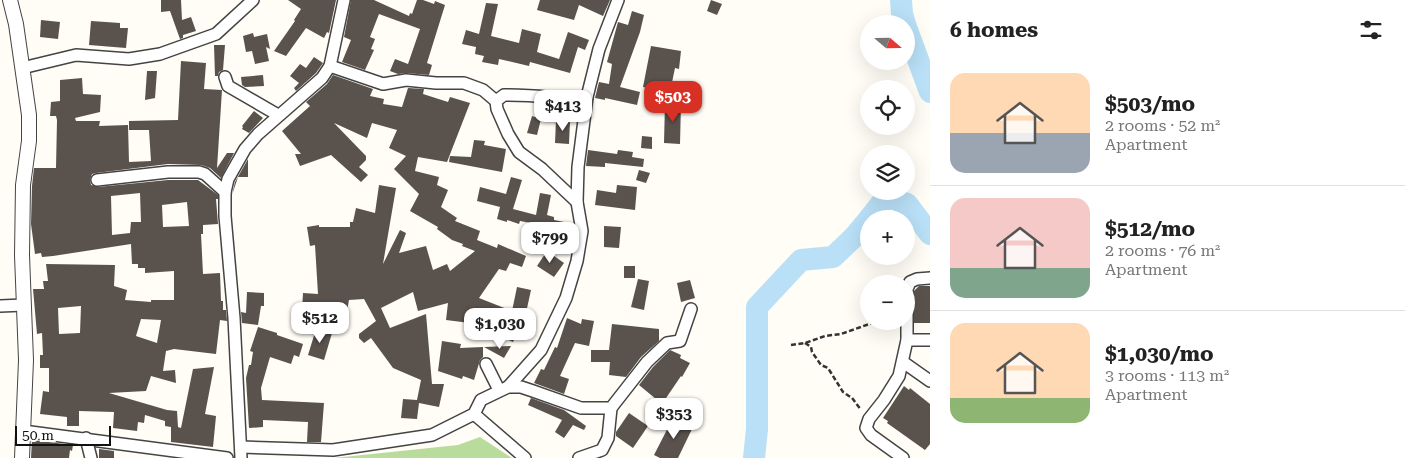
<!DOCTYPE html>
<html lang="en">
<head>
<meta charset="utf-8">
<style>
  :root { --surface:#fff; --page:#f6f6f6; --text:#222; --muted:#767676; --line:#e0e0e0; --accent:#d93025 }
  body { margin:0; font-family:"Roboto Serif",serif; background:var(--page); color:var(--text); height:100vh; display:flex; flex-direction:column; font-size:19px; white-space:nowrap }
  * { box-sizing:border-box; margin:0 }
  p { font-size:16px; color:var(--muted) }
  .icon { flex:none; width:28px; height:28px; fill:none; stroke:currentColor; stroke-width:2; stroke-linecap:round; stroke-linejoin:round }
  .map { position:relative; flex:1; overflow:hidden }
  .side { display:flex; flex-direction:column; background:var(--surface); width:475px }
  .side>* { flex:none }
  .needle { width:32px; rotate:110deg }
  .tools { position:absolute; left:860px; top:15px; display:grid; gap:10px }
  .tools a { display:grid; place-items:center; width:55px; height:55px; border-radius:50%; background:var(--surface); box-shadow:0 5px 20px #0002; font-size:25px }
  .scale { position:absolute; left:15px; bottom:12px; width:96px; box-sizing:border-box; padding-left:5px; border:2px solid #111; border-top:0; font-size:14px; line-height:18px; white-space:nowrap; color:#111; -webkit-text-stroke:4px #fff; paint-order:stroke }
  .price { position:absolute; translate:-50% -42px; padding:0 11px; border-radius:10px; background:#fff; color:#222; font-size:16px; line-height:32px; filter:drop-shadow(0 1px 2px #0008) }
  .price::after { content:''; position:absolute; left:50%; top:30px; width:15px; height:11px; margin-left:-8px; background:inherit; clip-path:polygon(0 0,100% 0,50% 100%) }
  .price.current { background:var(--accent); color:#fff }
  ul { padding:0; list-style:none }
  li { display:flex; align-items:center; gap:15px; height:125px; padding:0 20px }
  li+li { border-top:1px solid var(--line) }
  li span { display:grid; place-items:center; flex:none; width:140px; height:100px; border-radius:15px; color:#555 }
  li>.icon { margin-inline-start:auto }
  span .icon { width:60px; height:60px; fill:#fffc; stroke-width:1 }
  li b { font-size:21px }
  h2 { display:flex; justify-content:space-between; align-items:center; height:60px; padding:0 20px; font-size:21px }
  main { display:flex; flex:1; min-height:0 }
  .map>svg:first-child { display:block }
  .forest { fill:#b9dc9c }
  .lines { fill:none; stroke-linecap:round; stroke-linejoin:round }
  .river { stroke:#b9e0f7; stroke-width:22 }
  .building { fill:#5a524d; fill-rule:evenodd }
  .minor-casing { stroke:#444; stroke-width:14 }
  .tertiary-casing { stroke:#444; stroke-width:16 }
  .path { stroke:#333; stroke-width:2.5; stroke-dasharray:5 2.5; stroke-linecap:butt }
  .minor { stroke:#fff; stroke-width:11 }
  .tertiary { stroke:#fff; stroke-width:14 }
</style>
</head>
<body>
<main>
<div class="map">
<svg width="930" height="458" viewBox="0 0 930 458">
  <rect width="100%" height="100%" fill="#fffdf5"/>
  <!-- forest -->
  <polygon class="forest" points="480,437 512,458 334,458 458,445"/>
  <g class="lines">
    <!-- river -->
    <g class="river">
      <polyline points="901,0 902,14 905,24"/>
      <polyline points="906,27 930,92"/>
      <polyline points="869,219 887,196 907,204 930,234"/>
      <polyline points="754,458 757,429 757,307 801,260 833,257 854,237 869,219"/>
    </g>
  </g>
  <!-- building -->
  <g class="building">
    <polygon points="161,0 181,0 182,20 191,17 196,31 183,35 183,38 180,39 170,11 161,12"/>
    <polygon points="288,0 336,0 329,33 327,32 324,38 306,28 286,56 274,51 295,21 294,20 301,9"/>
    <polygon points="351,0 374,0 409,16 410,13 412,14 417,0 423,0 434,4 435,1 445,5 427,63 432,65 429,75 406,73 398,74 390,71 395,59 408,64 420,29 379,14 370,37 375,39 371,49 374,50 365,70 342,62 351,40 344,37"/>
    <polygon points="540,0 610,0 603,16 579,5 574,20 537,10"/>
    <polygon points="711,0 722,4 717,15 707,11"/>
    <polygon points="486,3 498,4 491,36 519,43 522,29 541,34 537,52 559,59 568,32 589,40 585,50 578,47 570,73 530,62 529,66 499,59 498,65 482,62 484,56 475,54 476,47 462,44 466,30 479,34"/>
    <polygon points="632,11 644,15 640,32 620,87 640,92 637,105 605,98 605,100 595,98 599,82 609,84 612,64 607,62 618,22 628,25"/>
    <polygon points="41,20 60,22 58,39 40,37"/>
    <polygon points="91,21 120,23 120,28 128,28 126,48 89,45"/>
    <polygon points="253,33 254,37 267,34 270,49 266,47 269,61 255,64 252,51 246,52 243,36"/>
    <polygon points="214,45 225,45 223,70 219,72 218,76 215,76"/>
    <polygon points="651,46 681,51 679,69 675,68 670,92 643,87"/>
    <polygon points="314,57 323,63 316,73 296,91 294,88 299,83 290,76 300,64 306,68"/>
    <path d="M181,61L206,63L204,89L222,90L217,168L227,153H234L221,178L210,168L201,165L168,164L96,173L92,174L90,180L91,185L98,187L168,180H198L218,195V199H216L218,224L203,225V234H201L203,274L220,273L221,301H223V310H226L227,321L220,320L216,354L174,349L166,351L163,371L175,370L176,383L151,376L146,391L109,393L167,410L177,411L178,427L181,428L193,369L214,367L205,414L216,416L213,447L171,442V427L165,426V421L145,415L144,423L138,422L137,431L113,428L114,412L79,411V426H67V417L40,414L43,391L49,392V368H40V355H43L42,333L37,334L33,289H44L43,281H48L46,264L115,265L114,286L127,290L125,300L151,302V300H174V271L145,273V268H138V264H132L131,244L53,256L42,257L41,253L35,254L31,224L32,186L34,168H56L57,120L56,116H50L51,102L60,101V80L82,78L83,94L101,95L100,112L75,118L76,121H100L99,126L128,125L129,162L151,161L149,130H129V121L178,120ZM140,193L141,222H131L130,233L112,235L111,196ZM187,202L189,226L163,227L162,205ZM81,306L80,333L59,334L58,308ZM141,319L161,320L157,343L136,336Z"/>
    <polygon points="147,71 157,71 155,98 145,100"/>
    <polygon points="263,75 264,86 245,87 242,85 241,77"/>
    <polygon points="333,75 373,89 370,96 384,99 383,104 402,107 408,88 424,89 423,94 448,102 450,97 470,103 447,162 418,157 415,171 439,177 437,185 448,190 441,207 457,218 455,221 480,231 477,240 497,248 498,244 526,256 522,267 510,263 506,271 499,269 479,298 512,311 517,287 531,290 524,322 530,325 524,337 517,334 513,342 492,333 498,319 473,309 470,323 446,320 448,303 418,311 413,292 381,308 390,328 426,314 432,384 444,384 439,407 419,403 417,419 401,418 403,399 417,400 421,380 393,368 371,338 364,343 359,338 359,334 376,321 364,299 349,300 346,316 302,310 303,293 318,294 315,245 310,246 307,227 319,225 319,227 350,227 350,222 353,222 356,208 375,213 379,185 396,188 383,264 400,230 406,233 399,253 426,246 433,270 447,264 450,271 475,251 462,246 463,244 452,240 437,229 438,227 410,211 419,194 394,169 406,156 389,148 397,130 372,123 367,138 334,123 366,156 366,160 359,167 368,175 361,182 331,155 300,166 295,154 301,154 282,131 310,106 306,102 327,84"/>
    <polygon points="665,103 681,103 680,144 664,143"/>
    <polygon points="254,111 263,118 249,133 242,129 243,127 242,126"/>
    <polygon points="532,116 541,119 537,135 527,133"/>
    <polygon points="556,120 570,121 569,144 555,143"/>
    <polygon points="642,136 652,137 652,149 641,148"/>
    <polygon points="474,140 485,141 484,145 506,149 502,172 449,162 450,156 471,157"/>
    <polygon points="588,150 617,154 618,150 633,152 632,157 644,159 643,167 605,163 605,167 586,166"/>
    <polygon points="248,159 248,177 238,177 232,195 235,182"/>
    <polygon points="639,170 650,173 646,183 636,180"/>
    <polygon points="511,177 522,180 513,209 536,215 540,193 551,195 547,215 554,217 554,220 564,222 561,239 539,234 541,225 520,221 519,224 507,220 507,222 497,219 500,207 477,201 480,187 506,194"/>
    <polygon points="617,185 637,187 635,210 595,205 597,190 616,193"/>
    <polygon points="604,226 621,227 619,248 604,247"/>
    <polygon points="547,251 564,263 554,277 537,266"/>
    <rect x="624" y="266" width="11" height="12"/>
    <polygon points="638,279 649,281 644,310 631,307"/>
    <polygon points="690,280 695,298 681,302 677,283"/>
    <polygon points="919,286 930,286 930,323 914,323 914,291"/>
    <polygon points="247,292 264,293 264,306 261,306 258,325 242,323 241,312 246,313"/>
    <polygon points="567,318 581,324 582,319 594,321 589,346 575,343 560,376 569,379 564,394 534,383 541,369 544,370 555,347 557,348"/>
    <polygon points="612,324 659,329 659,341 641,357 626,377 609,375 610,362 591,362 591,350 609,350"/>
    <polygon points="258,327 277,333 277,335 303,344 299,357 294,355 291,364 270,357 261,388 262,400 324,403 321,442 307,442 308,422 263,420 263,427 249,428 246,378 249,365 251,365 253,352 250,351"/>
    <polygon points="316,329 332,333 324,360 308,355"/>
    <polygon points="442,341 461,344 460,348 483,347 483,357 480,360 474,380 463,376 462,379 438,371"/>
    <polygon points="511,346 504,358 484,347"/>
    <polygon points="670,350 681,355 680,358 690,363 682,377 681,376 662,404 639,385 653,367"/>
    <polygon points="904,386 909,390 910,388 930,404 930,444 925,450 887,423 888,421 883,418"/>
    <polygon points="531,398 564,410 586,426 584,430 573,425 564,438 555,432 562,420 528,405"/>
    <polygon points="629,413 648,426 633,448 616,436 616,432"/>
    <polygon points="674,416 692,429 678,458 660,458 654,455"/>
    <polygon points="32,440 73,445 72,451 70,450 69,458 31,458"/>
    <polygon points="99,449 114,451 114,458 99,458"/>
  </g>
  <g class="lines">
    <!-- minor casing -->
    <g class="minor-casing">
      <g id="minor">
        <polyline points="330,66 383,84 406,80 436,83 464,83 483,90 496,101"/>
        <polyline points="22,68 76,55 129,59 160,54 216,34 253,0"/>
        <polyline points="225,77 228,86 278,115"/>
        <polyline points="97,180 168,172 199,172 205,174 225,192"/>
        <path d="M577,202L542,169L519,152L508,134L497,109L496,101L504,95C529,95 554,96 579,103L587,97"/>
        <polyline points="0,306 24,305"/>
        <polyline points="907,340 930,340"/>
        <polyline points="903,362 930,381"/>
        <polyline points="486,364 499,390"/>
        <polyline points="508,387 541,350 566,298 577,261 582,231 577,202 578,167 587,97 599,49 618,0"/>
        <polyline points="474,414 525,458"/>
        <polyline points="23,431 227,458"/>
        <polyline points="86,438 91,458"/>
        <polyline points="241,447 333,450 432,435 474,414 481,400 508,387 521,387 533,391 581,408 611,408 647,362 667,343 680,341 691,309"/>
        <polyline points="241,458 234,318 225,216 225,192 228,179 245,149 258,134 322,78 330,66 344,0"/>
        <polyline points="579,458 602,450 608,438 611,408"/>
        <polyline points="903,458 871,435 866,428 869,419 884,400 899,376 907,340 907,289 910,282 917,279 930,278"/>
      </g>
    </g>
    <!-- tertiary casing -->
    <g class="tertiary-casing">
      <polyline id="tertiary" points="10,0 16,24 29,115 29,141 23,185 22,255 26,360 22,458"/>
    </g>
    <!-- path -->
    <g class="path">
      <polyline points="805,343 811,347 812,352 821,365 828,368 843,392 852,398 861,410"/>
      <polyline points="791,345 805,343 825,336 841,334 878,321"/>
    </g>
    <!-- minor -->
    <use href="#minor" class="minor"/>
    <!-- tertiary -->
    <use href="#tertiary" class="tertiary"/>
  </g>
</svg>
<div class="tools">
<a><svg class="needle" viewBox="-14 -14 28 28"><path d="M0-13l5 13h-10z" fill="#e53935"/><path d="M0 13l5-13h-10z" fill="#767676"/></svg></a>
<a><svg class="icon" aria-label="locate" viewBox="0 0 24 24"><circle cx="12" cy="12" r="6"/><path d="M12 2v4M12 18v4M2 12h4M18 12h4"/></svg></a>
<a><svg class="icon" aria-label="layers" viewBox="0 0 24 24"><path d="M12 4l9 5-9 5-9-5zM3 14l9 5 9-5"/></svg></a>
<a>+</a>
<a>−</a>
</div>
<div class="scale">50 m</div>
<b class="price current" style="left:673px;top:123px">$503</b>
<b class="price" style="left:563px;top:132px">$413</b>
<b class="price" style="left:550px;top:264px">$799</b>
<b class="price" style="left:320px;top:344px">$512</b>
<b class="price" style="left:500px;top:350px">$1,030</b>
<b class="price" style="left:674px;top:440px">$353</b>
</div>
<section class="side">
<h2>6 homes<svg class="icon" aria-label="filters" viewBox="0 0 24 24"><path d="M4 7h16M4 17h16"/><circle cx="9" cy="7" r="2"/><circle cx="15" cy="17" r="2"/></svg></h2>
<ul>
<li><span style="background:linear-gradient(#ffd9b3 60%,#9aa5b1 0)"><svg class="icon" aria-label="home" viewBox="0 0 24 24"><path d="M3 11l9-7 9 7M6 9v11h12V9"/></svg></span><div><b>$503/mo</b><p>2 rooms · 52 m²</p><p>Apartment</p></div></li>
<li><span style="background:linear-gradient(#f6c9c9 70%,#7fa58c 0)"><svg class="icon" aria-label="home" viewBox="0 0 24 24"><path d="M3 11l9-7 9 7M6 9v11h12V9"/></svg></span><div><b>$512/mo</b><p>2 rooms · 76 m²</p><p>Apartment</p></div></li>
<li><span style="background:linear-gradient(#ffd9b3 75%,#8fb573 0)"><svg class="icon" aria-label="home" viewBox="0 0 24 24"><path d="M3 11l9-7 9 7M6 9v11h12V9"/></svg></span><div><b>$1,030/mo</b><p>3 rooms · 113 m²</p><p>Apartment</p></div></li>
</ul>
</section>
</main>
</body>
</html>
